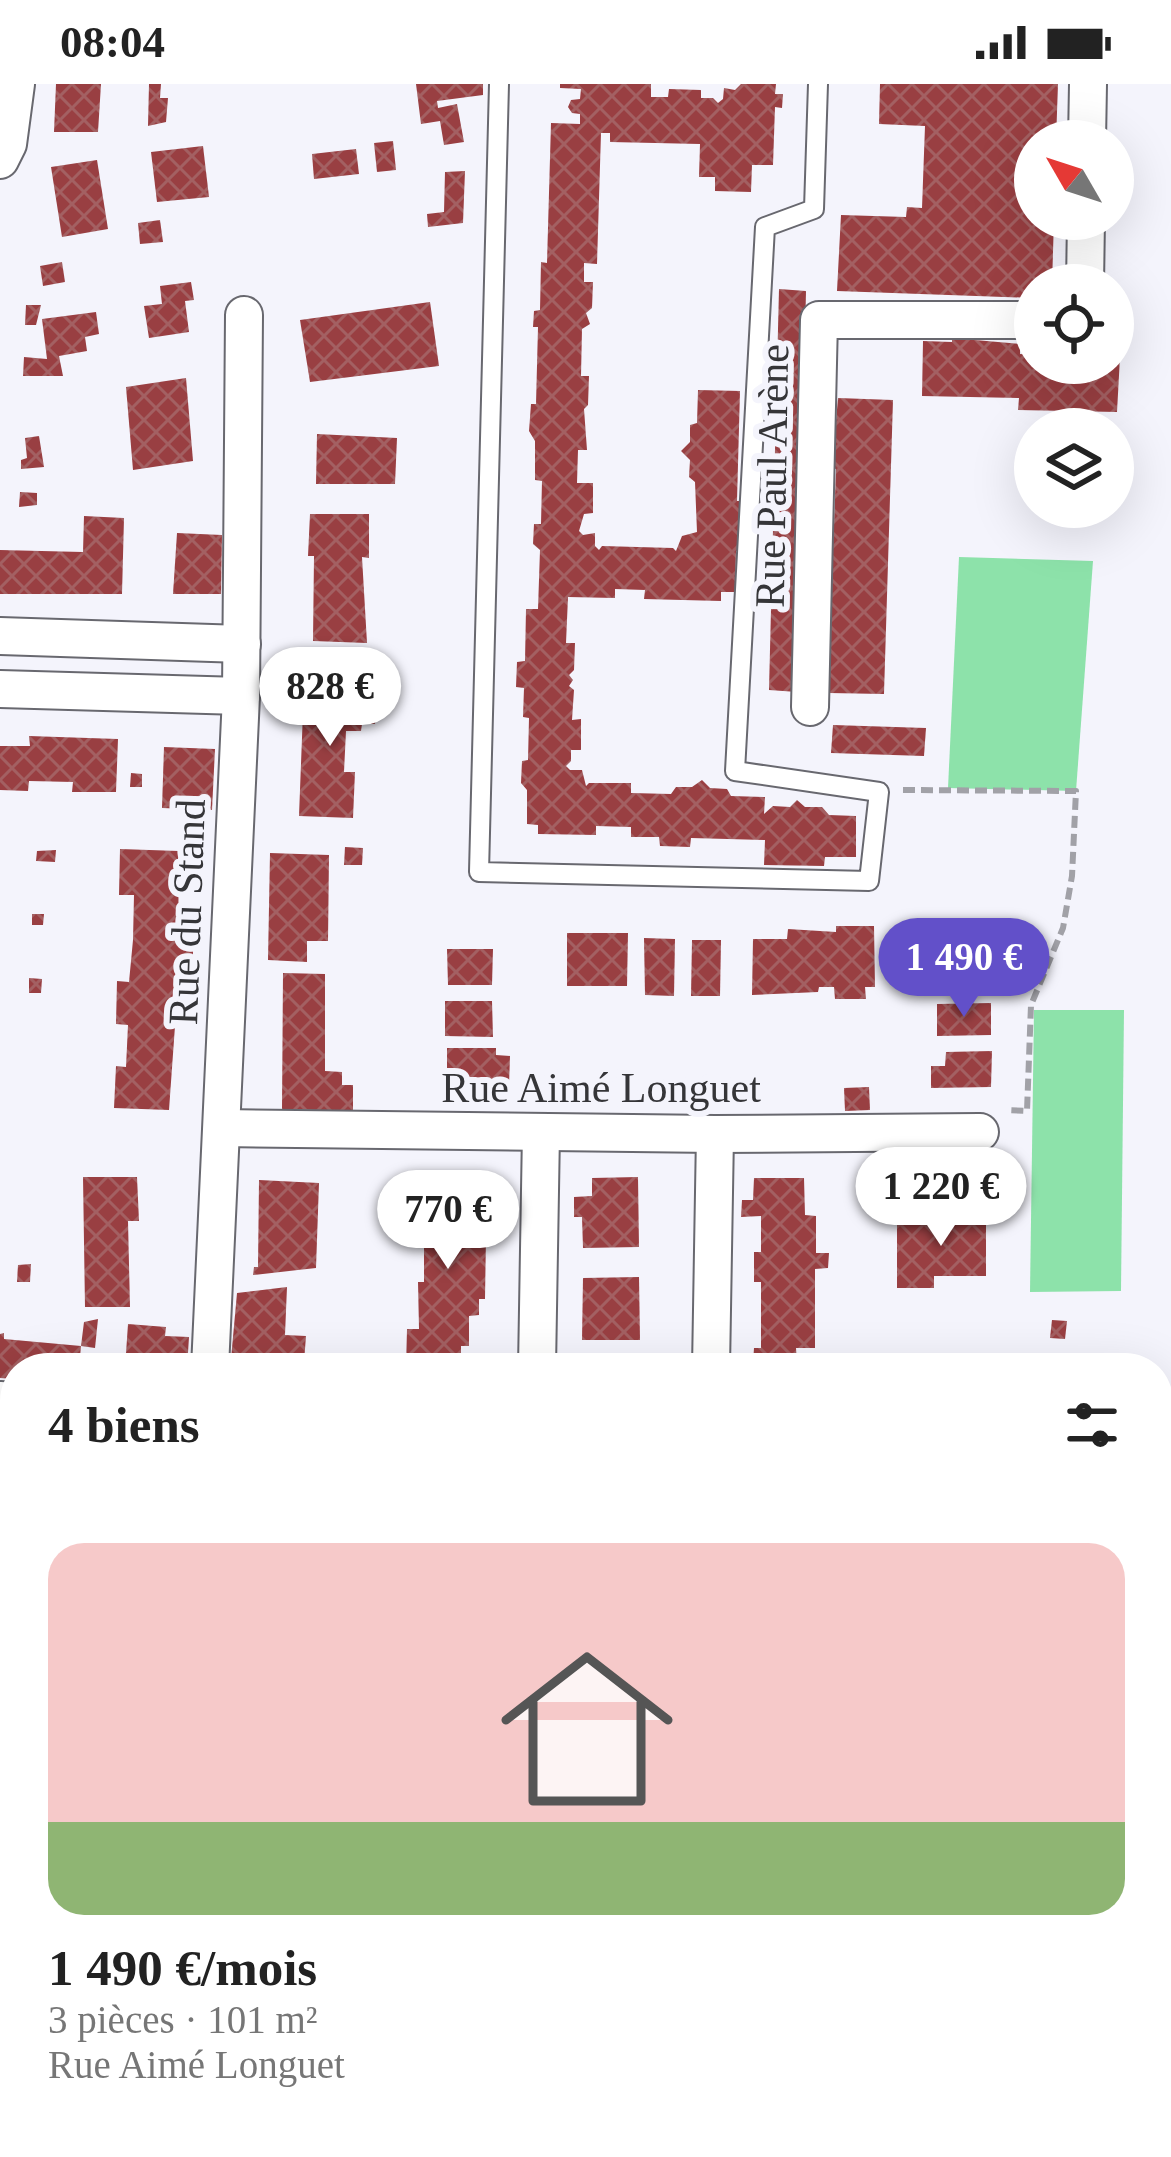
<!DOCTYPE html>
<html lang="fr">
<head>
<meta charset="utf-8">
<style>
  :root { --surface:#fff; --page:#f2f2f2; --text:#222; --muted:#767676; --accent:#6250c9 }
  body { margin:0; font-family:Georgia,serif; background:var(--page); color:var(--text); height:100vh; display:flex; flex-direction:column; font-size:45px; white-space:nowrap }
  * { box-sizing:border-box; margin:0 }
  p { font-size:39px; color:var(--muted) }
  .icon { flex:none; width:66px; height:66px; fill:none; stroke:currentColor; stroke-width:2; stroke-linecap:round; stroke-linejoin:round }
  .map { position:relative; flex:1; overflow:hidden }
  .panel { position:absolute; left:0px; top:1269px; width:1173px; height:804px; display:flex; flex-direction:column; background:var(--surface); border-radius:48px 48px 0 0; box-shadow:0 12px 48px #0002 }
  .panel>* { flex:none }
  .needle { width:78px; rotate:309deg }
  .buttons { position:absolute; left:1014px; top:36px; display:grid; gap:24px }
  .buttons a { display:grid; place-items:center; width:120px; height:120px; border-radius:50%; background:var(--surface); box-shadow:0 12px 48px #0002; font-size:60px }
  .price { position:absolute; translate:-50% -102px; padding:0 27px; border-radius:42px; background:#fff; color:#222; font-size:39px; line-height:78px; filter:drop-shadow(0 3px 6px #0008) }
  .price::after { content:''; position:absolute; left:50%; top:72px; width:36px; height:27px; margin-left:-18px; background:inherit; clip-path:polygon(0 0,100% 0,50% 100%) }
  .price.current { background:var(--accent); color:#fff }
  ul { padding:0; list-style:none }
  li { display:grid; align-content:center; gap:24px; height:636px; padding:0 48px }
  li span { display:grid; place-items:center; height:372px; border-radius:36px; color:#555 }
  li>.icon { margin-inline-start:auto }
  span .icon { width:216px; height:216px; fill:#fffc; stroke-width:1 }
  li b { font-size:51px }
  h2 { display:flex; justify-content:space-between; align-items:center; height:144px; padding:0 48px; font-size:51px }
  .status { display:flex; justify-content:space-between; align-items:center; height:84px; padding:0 60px; background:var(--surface); direction:ltr }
  .status svg { height:33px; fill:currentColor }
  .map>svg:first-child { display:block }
  .park { fill:#8de2aa }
  .building { fill:url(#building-cross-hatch) }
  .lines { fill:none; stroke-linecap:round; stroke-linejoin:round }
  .service-casing { stroke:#68686f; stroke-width:22 }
  .minor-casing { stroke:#68686f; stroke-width:40 }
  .path { stroke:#a1a1a7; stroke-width:6; stroke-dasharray:12 6; stroke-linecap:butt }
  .service { stroke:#fff; stroke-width:18 }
  .minor { stroke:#fff; stroke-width:36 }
  .labels { text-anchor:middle; stroke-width:12; stroke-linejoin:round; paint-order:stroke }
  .street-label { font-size:42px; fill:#353538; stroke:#f4f4fc }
</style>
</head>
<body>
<div class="status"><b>08:04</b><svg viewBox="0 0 49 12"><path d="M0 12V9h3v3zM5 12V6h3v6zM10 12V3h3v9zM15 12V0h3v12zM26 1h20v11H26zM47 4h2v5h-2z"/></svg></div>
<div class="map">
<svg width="1171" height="2073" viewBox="0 0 1171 2073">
  <defs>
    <pattern id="building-cross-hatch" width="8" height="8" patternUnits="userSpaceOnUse" patternTransform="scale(3)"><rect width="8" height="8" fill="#993f42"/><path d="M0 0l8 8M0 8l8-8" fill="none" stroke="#a36062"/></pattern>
  </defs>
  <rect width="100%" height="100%" fill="#f4f4fc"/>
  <!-- park -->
  <g class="park">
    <polygon points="959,473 1093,477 1076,707 948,704"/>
    <polygon points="1034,926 1124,926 1121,1207 1030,1208"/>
  </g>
  <!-- building -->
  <g class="building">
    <polygon points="56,0 101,0 98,48 54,48"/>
    <polygon points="149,0 161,0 160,14 168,14 166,38 148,42"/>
    <polygon points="416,0 483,0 483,11 437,17 438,24 457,20 464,58 444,61 440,37 421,40"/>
    <polygon points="560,0 651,0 651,13 668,13 669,5 701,6 701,14 713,14 718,19 723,15 724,4 735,6 741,0 776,0 775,10 783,10 782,24 775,23 773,81 752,81 751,108 715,107 715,93 699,93 700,60 610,58 610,49 601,49 597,180 584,179 584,198 593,198 592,224 586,229 590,240 582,245 581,292 589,292 588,321 584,325 587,366 578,366 577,399 593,399 593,429 584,430 579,447 583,451 595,449 595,462 599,466 602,462 673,464 676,467 682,452 697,448 695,398 689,393 690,376 681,367 690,358 690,341 697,339 698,306 740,307 737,417 746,417 744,467 736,467 735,508 721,508 721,517 644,515 645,506 615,505 615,514 568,513 566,559 575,559 574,586 569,591 573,596 569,602 574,606 572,636 581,635 581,666 571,666 571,677 566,682 570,686 582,686 586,702 589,699 631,699 631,709 671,710 676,703 692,703 702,696 710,704 727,705 731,712 765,713 764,730 773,722 790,723 797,716 805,723 822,723 829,731 856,732 856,773 825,773 824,782 764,781 765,756 691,754 690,763 660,762 659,753 631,753 631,743 596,742 596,751 538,750 538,741 527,740 527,706 521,699 522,677 528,676 529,634 523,633 524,604 516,603 517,578 525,577 526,525 538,525 540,466 533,460 534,440 541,440 542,397 535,396 535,357 529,347 531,320 536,320 538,243 533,243 534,227 540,226 541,178 547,179 551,39 580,40 580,30 572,29 568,23 571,16 580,15 581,5 560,4"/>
    <polygon points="880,0 1058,0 1056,57 1035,57 1035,135 1054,135 1052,201 1035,201 1035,214 837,207 841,131 906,133 907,123 922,124 925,42 879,40"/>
    <polygon points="393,57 396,86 377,88 374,59"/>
    <polygon points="203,62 209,113 157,118 151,68"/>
    <polygon points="356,65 359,90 314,95 312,70"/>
    <polygon points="97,76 108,145 62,153 51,83"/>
    <polygon points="465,87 463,139 428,143 427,130 444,128 445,88"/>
    <polygon points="160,136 163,158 140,160 138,139"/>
    <polygon points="62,178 65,198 43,202 40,182"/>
    <polygon points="191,198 194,216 185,217 189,248 149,254 144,222 162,220 160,202"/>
    <polygon points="779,205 806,207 797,608 769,606"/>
    <polygon points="430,218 439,282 310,298 300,236"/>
    <polygon points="26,221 41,221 36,241 25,241"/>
    <polygon points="96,228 99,250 85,253 87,267 59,272 63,292 23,292 24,273 47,275 42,235"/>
    <polygon points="952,254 1020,260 1020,270 1035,271 1035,279 1113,279 1113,272 1120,273 1117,328 1018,326 1019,314 922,312 923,257 952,258"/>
    <polygon points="186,294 193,377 133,386 126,303"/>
    <polygon points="838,314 893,316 884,610 829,609 827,540 830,540 830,441 834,441 836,385 832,384"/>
    <polygon points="317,350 397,354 395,400 316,400"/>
    <polygon points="39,352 44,383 21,385 21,376 27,374 25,354"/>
    <polygon points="20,408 37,409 37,421 19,423"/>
    <polygon points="310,430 369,430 369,474 362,473 367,559 313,557 314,472 308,472"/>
    <polygon points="84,432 124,434 122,510 0,510 0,466 83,468"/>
    <polygon points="177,449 222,451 221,510 173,510"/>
    <polygon points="304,601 362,602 362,622 377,623 375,640 362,640 361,647 346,647 344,688 355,688 353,734 299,732"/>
    <polygon points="833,641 926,644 924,672 831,669"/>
    <polygon points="29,652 118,655 116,708 72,708 73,698 29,697 28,707 0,706 0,662 30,662"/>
    <polygon points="164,663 215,665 212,726 162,724"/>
    <polygon points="131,689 142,690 142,703 130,703"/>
    <polygon points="345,763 363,764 362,781 344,781"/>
    <polygon points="120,765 179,767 178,857 193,858 193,884 179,884 178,912 191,912 194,917 191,942 175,942 169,1026 114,1024 116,982 126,983 128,941 116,940 117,897 129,898 133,856 134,811 119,811"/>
    <polygon points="56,766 55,778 36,777 37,767"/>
    <polygon points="270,769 329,771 328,857 307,857 307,878 268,876"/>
    <polygon points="32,830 44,830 43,841 32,841"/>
    <polygon points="836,842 874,842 875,903 865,903 866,915 835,915 834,903 819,903 818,908 752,911 753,855 787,855 788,845 836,848"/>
    <polygon points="567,849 628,849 627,902 567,902"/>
    <polygon points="644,854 675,855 674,912 645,911"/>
    <polygon points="692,856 721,856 720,912 691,912"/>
    <polygon points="984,856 984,902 936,902 936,857"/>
    <polygon points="447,865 493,865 492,901 448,901"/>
    <polygon points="283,889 325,890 325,987 342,988 342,1001 353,1001 353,1027 282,1025"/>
    <polygon points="29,894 42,895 41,909 29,909"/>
    <polygon points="445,917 492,917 493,953 445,952"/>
    <polygon points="991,919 991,951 937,952 937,920"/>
    <polygon points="447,964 496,964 496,971 510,972 509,1002 447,1002"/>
    <polygon points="992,967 991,1003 931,1004 931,982 945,982 946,968"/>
    <polygon points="869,1003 870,1026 845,1027 844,1004"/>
    <polygon points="83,1093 137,1093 139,1137 128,1137 130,1223 85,1223"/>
    <polygon points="638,1093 639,1163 583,1164 582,1133 574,1133 574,1113 592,1112 592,1094"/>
    <polygon points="754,1094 804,1094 805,1131 816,1132 816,1169 829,1169 828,1184 815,1185 815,1264 796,1264 797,1278 829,1278 829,1284 773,1284 773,1279 753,1279 754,1264 761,1264 761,1198 754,1198 754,1168 761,1168 761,1132 741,1133 742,1116 753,1116"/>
    <polygon points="259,1096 319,1099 316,1184 253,1191 254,1183 258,1183"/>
    <polygon points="473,1096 473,1106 486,1105 486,1135 478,1135 478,1152 486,1152 485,1215 479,1215 479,1231 469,1232 469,1262 461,1262 461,1284 406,1284 407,1245 419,1245 418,1198 424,1198 424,1136 410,1136 410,1116 424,1115 424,1097"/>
    <polygon points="986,1126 986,1192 934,1192 934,1204 897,1204 897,1135 937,1136 937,1130 954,1129 954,1136 962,1136 962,1127"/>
    <polygon points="31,1180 30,1198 17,1198 18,1181"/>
    <polygon points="639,1193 640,1256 582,1256 583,1194"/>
    <polygon points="287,1203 285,1251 306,1252 304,1278 298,1278 297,1284 250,1284 250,1276 231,1275 237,1209"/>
    <polygon points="98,1235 95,1264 81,1262 84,1238"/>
    <polygon points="1052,1236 1067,1237 1065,1255 1050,1254"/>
    <polygon points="128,1240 166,1243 165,1252 189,1253 187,1284 125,1284"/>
    <polygon points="4,1249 4,1255 81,1262 79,1284 15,1284 15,1295 0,1294 0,1250"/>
    <polygon points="0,1338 15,1340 15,1428 3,1428"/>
    <polygon points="0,1546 15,1546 15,1576 0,1575"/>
    <polygon points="1158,1641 1171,1643 1171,1709 1158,1708"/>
    <polygon points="1158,1724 1171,1726 1166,1792 1158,1790"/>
    <polygon points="0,1753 15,1754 15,1766 0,1766"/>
    <polygon points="0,1819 15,1820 15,1841 0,1840"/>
    <polygon points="0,1927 15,1928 15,1986 0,1985"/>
    <polygon points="679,2058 722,2058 719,2073 677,2073"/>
    <polygon points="761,2058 830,2058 827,2073 759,2073"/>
    <polygon points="843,2058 1005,2058 1003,2073 841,2073"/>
    <polygon points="63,2066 64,2073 23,2073 23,2070"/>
  </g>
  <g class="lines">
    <!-- service casing -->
    <g class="service-casing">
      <polyline id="service" points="499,0 479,788 869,797 879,708 735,687 765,143 814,125 818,0"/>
    </g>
    <!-- minor casing -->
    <g class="minor-casing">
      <g id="minor">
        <polyline points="1087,57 1088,0"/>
        <polyline points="0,76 8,60 16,0"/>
        <polyline points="1085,201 1086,135"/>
        <polyline points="0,552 242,560"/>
        <polyline points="0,605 241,612"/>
        <polyline points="810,623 819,236 1035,236"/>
        <polyline points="222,1044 715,1050 980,1048"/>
        <polyline points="210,1284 241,612 244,231"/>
        <polyline points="537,1284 541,1048"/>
        <polyline points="711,1284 715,1050"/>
        <polyline points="0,1316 15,1317"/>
        <polyline points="0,2022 15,2023"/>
        <polyline points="250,2058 252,2073"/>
        <polyline points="431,2058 505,2073"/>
        <polyline points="665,2073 668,2058"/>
      </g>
    </g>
    <!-- path -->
    <polyline class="path" points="903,706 1076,707 1072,792 1063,844 1031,921 1027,1027 1007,1026"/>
    <!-- service -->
    <use href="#service" class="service"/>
    <!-- minor -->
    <use href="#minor" class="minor"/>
  </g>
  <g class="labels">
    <!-- street labels -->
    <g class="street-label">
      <text transform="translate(771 392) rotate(-89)" y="15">Rue Paul Arène</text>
      <text transform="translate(186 828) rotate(-88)" y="15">Rue du Stand</text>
      <text x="601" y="1018">Rue Aimé Longuet</text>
    </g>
  </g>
</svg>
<div class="buttons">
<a><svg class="needle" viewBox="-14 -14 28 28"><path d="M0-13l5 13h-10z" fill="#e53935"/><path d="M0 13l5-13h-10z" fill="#767676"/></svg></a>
<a><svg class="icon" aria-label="locate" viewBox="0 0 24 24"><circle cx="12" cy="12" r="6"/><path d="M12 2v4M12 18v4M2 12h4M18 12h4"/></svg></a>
<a><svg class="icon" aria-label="layers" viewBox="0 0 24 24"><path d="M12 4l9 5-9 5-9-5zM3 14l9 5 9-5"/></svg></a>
</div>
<b class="price" style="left:330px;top:665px">828 €</b>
<b class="price current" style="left:964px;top:936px">1 490 €</b>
<b class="price" style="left:941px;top:1165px">1 220 €</b>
<b class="price" style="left:448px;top:1188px">770 €</b>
<section class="panel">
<h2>4 biens<svg class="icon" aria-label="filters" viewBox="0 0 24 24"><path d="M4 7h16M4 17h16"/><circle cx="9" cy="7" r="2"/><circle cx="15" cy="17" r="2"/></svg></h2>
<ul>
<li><span style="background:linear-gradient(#f6c9c9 75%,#8fb573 0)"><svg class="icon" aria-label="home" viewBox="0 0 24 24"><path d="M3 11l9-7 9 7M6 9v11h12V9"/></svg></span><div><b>1 490 €/mois</b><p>3 pièces · 101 m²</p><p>Rue Aimé Longuet</p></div></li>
</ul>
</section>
</div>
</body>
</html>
